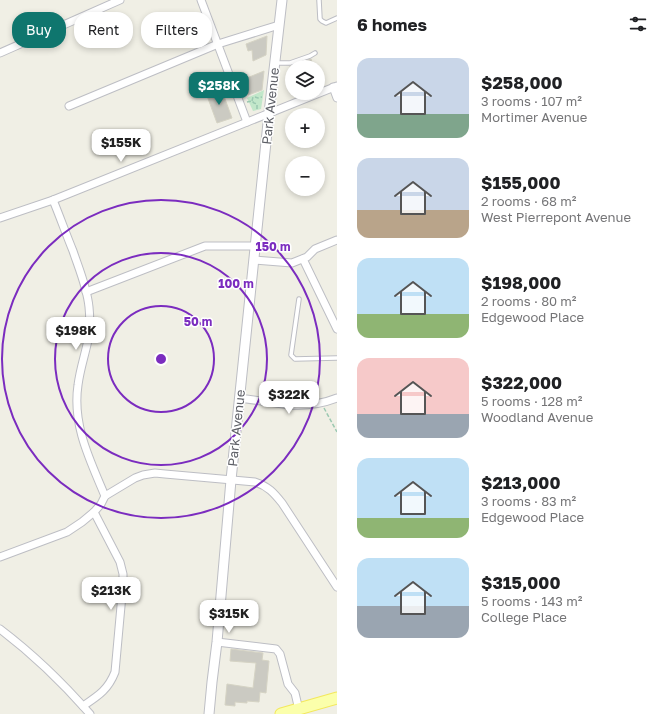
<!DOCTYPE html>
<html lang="en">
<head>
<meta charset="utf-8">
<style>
  :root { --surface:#fff; --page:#f2f2f2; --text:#202124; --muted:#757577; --accent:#0f766e }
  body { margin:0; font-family:"Golos Text",sans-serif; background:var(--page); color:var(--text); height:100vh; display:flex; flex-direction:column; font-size:15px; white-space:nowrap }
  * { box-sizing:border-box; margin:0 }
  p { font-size:13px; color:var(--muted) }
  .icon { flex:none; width:22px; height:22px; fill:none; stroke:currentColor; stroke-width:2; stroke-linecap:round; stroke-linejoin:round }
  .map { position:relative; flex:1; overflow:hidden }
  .sheet { display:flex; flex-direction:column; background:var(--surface); width:332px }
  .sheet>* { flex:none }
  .top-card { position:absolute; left:12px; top:12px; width:265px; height:36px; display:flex; gap:8px }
  .controls { position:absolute; left:285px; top:60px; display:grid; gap:8px }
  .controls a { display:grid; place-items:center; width:40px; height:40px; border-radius:50%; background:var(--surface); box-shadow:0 2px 6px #0003; font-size:20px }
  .price { position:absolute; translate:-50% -34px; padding:0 9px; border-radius:8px; background:#fff; color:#222; font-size:13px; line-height:26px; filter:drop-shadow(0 1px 2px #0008) }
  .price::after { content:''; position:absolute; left:50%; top:24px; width:12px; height:9px; margin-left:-6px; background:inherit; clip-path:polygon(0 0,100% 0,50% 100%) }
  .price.selected { background:var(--accent); color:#fff }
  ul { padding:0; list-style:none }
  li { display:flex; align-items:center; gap:12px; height:100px; padding:0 20px }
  li span { display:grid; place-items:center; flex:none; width:112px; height:80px; border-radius:12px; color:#555 }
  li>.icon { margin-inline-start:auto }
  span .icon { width:48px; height:48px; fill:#fffc; stroke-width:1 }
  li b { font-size:17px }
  h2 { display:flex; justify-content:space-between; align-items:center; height:48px; padding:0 20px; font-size:17px }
  .pill { padding:0 14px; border-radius:16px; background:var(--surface); box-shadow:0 2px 6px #0003; font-size:14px; line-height:36px }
  .pill.selected { background:var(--accent); color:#fff }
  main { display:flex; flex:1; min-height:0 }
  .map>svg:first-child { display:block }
  .green { fill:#c2e7ca }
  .building { fill:#cbcac2; stroke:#d5d3c4 }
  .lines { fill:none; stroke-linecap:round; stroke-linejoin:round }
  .service-casing { stroke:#bdbec4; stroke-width:5.5 }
  .minor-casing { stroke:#bdbec4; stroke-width:9 }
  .tertiary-casing { stroke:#bdbec4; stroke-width:11 }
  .primary-casing { stroke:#f3e85b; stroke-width:13 }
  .path { stroke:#9bc8b1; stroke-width:1.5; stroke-dasharray:4 2; stroke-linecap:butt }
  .service { stroke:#fff; stroke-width:3.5 }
  .minor { stroke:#fff; stroke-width:7 }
  .tertiary { stroke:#fff; stroke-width:9 }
  .primary { stroke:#fbffab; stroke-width:11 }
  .ring { fill:none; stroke:#7b2cbf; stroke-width:2 }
  .labels { text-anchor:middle; stroke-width:3; stroke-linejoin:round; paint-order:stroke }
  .street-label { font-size:13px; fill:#5d5f66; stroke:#fff }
  .centre { fill:#7b2cbf; stroke:#fff; stroke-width:2 }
  .ring-label { font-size:12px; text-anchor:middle; font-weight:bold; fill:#7b2cbf; stroke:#fff; stroke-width:3; stroke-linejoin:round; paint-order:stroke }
</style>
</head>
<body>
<main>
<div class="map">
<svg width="337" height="714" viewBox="0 0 337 714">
  <rect width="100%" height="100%" fill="#f0efe5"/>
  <!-- green -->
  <polygon class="green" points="264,90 261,109 253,111 247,98"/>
  <!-- building -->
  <g class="building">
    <polygon points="267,36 266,55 253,61 252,50 248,51 246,44"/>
    <polygon points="311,59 314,67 290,67 290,66"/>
    <polygon points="264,71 262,90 248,95 242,80"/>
    <polygon points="221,88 232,118 217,123 206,93"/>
    <polygon points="231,649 263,653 262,660 269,661 266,693 260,692 259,702 247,701 247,703 235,702 235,706 225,705 227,684 253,688 256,663 230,661"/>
  </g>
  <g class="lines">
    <!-- service casing -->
    <g class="service-casing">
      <g id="service">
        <polyline points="319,0 320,19 322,21 326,23 337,18"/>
        <polyline points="276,63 290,63 310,56 315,53"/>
        <polyline points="299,299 291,355 295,359 337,358"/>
      </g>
    </g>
    <!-- minor casing -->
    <g class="minor-casing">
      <g id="minor">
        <polyline points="201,0 247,122"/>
        <polyline points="0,53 120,0"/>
        <polyline points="333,87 337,98"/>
        <polyline points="69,106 218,44 279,25"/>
        <path d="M53,200C60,217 66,234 73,251C79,269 87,287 89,307C90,317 90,329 88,340C85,355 80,369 78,385C72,425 90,460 105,496"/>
        <polyline points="0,218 53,200 337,86"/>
        <polyline points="303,259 337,329"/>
        <polyline points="254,260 292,263 307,257 315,249 337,240"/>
        <polyline points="86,292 205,246 255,246"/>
        <path d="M239,398L290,405C306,406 322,404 337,398"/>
        <path d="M0,557L67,532L82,522L94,512L101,504L105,496L135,478L143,475L155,473L165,474L255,482C268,486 274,493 282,503L337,587"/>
        <path d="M0,629C33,654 63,683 90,714"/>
        <polyline points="217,642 276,649 280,654 288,684 295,693 299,710"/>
        <path d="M83,706C98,696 108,690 115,672L123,584V574L120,562L94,512"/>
      </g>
    </g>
    <!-- tertiary casing -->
    <g class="tertiary-casing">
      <polyline id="tertiary" points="209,714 212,682 217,642 231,480 269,113 282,0"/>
    </g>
    <!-- primary casing -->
    <g class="primary-casing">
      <polyline id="primary" points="281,714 337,698"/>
    </g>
    <!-- path -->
    <g class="path">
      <polyline points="252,101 253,97 255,97 258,98 262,97"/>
      <polyline points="247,102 252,101 254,103 257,104 257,110"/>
      <polyline points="324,408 337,432"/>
    </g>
    <!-- service -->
    <use href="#service" class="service"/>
    <!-- minor -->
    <use href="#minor" class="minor"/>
    <!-- tertiary -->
    <use href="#tertiary" class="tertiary"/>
    <!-- primary -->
    <use href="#primary" class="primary"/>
  </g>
  <!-- distance rings -->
  <g class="ring">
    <circle cx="161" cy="359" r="53"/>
    <circle cx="161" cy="359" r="106"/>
    <circle cx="161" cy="359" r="159"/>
  </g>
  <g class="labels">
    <!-- street labels -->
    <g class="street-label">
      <text transform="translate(270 106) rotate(-84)" y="5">Park Avenue</text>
      <text transform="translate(236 428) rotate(-84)" y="5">Park Avenue</text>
    </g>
  </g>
  <circle cx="161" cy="359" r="6" class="centre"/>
  <g class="ring-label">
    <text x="273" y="251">150 m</text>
    <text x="236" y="288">100 m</text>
    <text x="198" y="326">50 m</text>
  </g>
</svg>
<div class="controls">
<a><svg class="icon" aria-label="layers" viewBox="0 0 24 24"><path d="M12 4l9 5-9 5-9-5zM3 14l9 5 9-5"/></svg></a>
<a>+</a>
<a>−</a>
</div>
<b class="price selected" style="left:219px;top:106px">$258K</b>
<b class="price" style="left:121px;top:163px">$155K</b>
<b class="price" style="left:76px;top:351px">$198K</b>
<b class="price" style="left:289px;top:415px">$322K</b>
<b class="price" style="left:111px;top:611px">$213K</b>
<b class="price" style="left:229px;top:634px">$315K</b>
<div class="top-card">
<a class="pill selected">Buy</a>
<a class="pill">Rent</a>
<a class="pill">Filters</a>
</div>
</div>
<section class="sheet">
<h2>6 homes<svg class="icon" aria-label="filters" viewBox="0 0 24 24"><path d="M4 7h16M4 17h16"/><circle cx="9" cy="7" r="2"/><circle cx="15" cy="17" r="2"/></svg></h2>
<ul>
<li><span style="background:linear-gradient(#c9d6e8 70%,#7fa58c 0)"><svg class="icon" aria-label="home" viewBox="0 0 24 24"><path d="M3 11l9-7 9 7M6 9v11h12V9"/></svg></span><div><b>$258,000</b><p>3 rooms · 107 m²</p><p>Mortimer Avenue</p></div></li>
<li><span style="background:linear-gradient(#c9d6e8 65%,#b9a48a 0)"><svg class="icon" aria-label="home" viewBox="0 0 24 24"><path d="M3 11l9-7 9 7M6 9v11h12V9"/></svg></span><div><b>$155,000</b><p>2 rooms · 68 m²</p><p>West Pierrepont Avenue</p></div></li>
<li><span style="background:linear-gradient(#bfe0f5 70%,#8fb573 0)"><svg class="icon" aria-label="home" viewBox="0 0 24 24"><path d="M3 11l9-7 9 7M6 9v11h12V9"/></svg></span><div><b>$198,000</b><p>2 rooms · 80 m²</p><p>Edgewood Place</p></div></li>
<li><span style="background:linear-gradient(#f6c9c9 70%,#9aa5b1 0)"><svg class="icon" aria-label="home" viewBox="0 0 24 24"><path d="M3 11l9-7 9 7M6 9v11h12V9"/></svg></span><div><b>$322,000</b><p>5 rooms · 128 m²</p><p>Woodland Avenue</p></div></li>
<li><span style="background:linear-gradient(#bfe0f5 75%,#8fb573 0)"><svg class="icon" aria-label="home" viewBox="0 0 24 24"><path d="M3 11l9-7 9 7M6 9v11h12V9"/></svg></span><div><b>$213,000</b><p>3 rooms · 83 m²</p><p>Edgewood Place</p></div></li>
<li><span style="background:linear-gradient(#bfe0f5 60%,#9aa5b1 0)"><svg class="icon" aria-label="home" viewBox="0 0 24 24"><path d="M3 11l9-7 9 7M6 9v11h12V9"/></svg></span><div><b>$315,000</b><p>5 rooms · 143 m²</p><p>College Place</p></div></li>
</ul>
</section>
</main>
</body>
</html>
